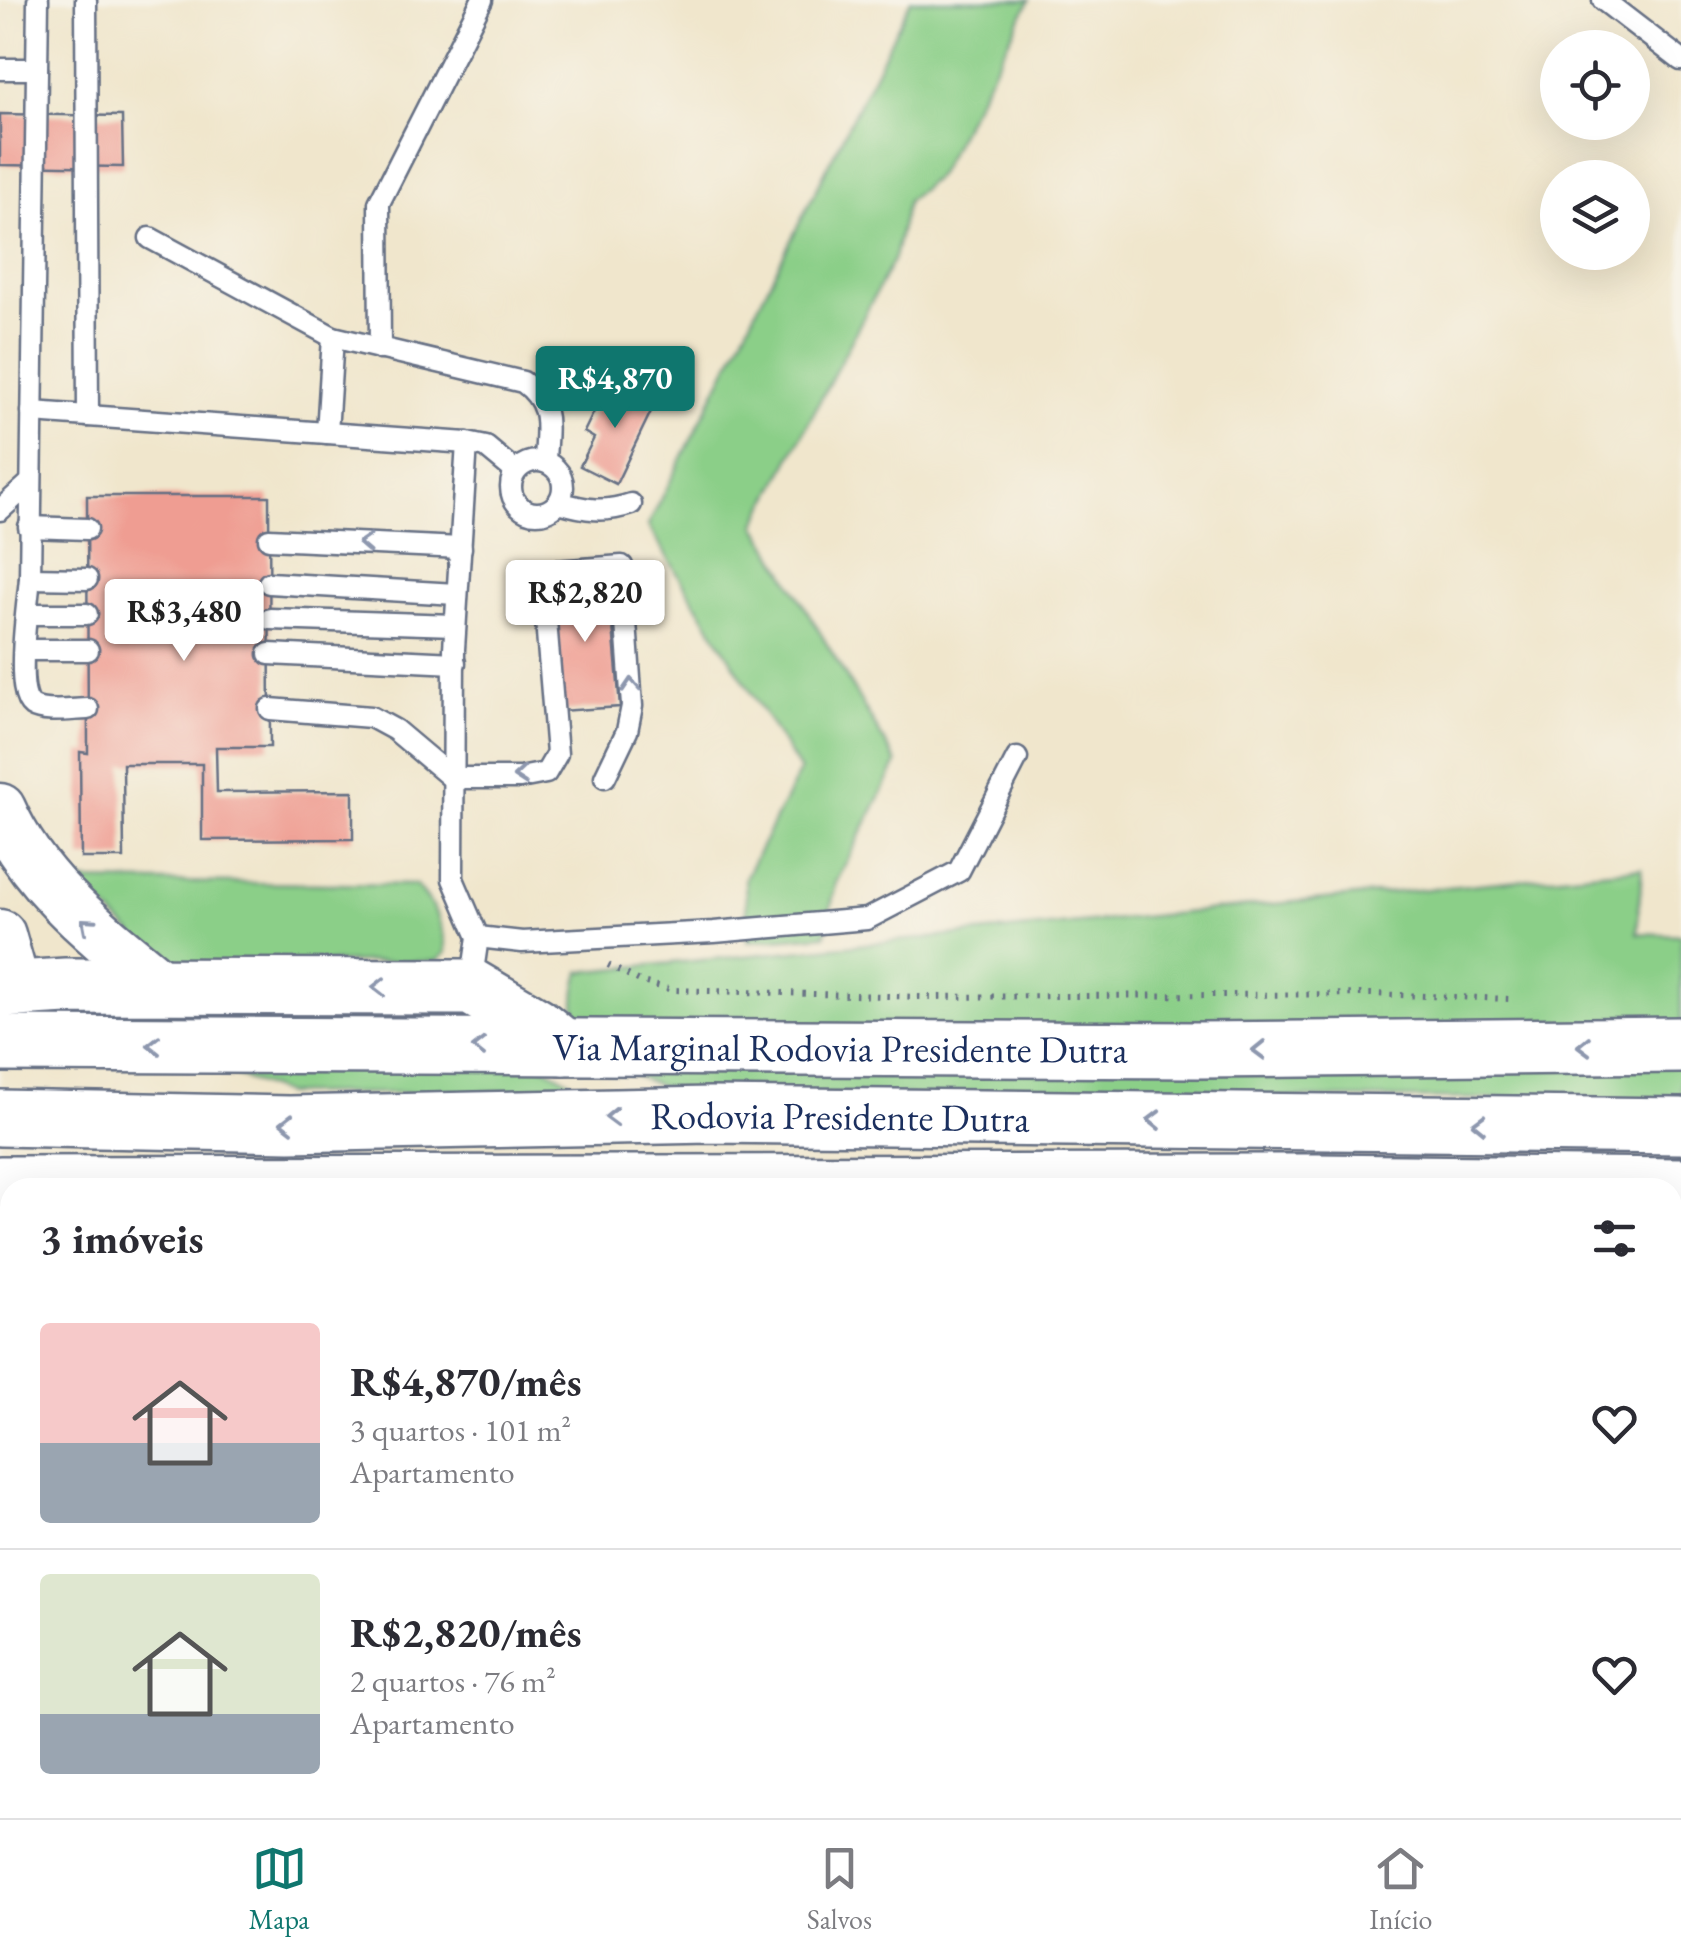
<!DOCTYPE html>
<html lang="pt">
<head>
<meta charset="utf-8">
<style>
  :root { --surface:#fff; --page:#f7f7f7; --text:#2b2b33; --muted:#7c7c81; --line:#e1e1e2; --accent:#0f766e }
  body { margin:0; font-family:"EB Garamond",serif; background:var(--page); color:var(--text); height:100vh; display:flex; flex-direction:column; font-size:38px; white-space:nowrap }
  * { box-sizing:border-box; margin:0 }
  p { font-size:32px; color:var(--muted) }
  .icon { flex:none; width:55px; height:55px; fill:none; stroke:currentColor; stroke-width:2; stroke-linecap:round; stroke-linejoin:round }
  .map { position:relative; flex:1; overflow:hidden }
  .details { position:absolute; left:0px; top:1178px; width:1682px; height:642px; display:flex; flex-direction:column; background:var(--surface); border-radius:30px 30px 0 0; box-shadow:0 10px 40px #0002 }
  .details>* { flex:none }
  .tools { position:absolute; left:1540px; top:30px; display:grid; gap:20px }
  .tools a { display:grid; place-items:center; width:110px; height:110px; border-radius:50%; background:var(--surface); box-shadow:0 10px 40px #0002; font-size:50px }
  .price { position:absolute; translate:-50% -85px; padding:0 22px; border-radius:10px; background:#fff; color:#222; font-size:32px; line-height:65px; filter:drop-shadow(0 2px 5px #0008) }
  .price::after { content:''; position:absolute; left:50%; top:60px; width:30px; height:22px; margin-left:-15px; background:inherit; clip-path:polygon(0 0,100% 0,50% 100%) }
  .price.on { background:var(--accent); color:#fff }
  ul { padding:0; list-style:none }
  li { display:flex; align-items:center; gap:30px; height:250px; padding:0 40px }
  li+li { border-top:2px solid var(--line) }
  li span { display:grid; place-items:center; flex:none; width:280px; height:200px; border-radius:10px; color:#555 }
  li>.icon { margin-inline-start:auto }
  span .icon { width:120px; height:120px; fill:#fffc; stroke-width:1 }
  li b { font-size:42px }
  h2 { display:flex; justify-content:space-between; align-items:center; height:120px; padding:0 40px; font-size:42px }
  .dock { display:flex; justify-content:space-around; align-items:center; height:140px; border-top:2px solid var(--line); background:var(--surface); font-size:28px; color:var(--muted) }
  .dock a { display:grid; justify-items:center; gap:5px }
  .dock .on { color:var(--accent) }
  .map>svg:first-child { display:block }
  .green { fill:#8bcf88; stroke:#537f73; stroke-width:2.5 }
  .building { fill:#ef9d92 }
  .lines { fill:none; stroke-linecap:round; stroke-linejoin:round }
  .service-casing { stroke:#666f84; stroke-width:25 }
  .tertiary-casing { stroke:#666f84; stroke-width:55 }
  .secondary-casing { stroke:#666f84; stroke-width:60 }
  .motorway-casing { stroke:#666f84; stroke-width:60 }
  .path { stroke:#666f84; stroke-width:6; stroke-dasharray:2.5 8; stroke-linecap:butt }
  .service { stroke:#fff; stroke-width:20 }
  .tertiary { stroke:#fff; stroke-width:50 }
  .secondary { stroke:#fff; stroke-width:55 }
  .motorway { stroke:#fff; stroke-width:55 }
  .oneway { stroke:#8d97ae }
  .labels { text-anchor:middle; stroke-width:8; stroke-linejoin:round; paint-order:stroke }
  .street-label { font-size:38px; fill:#1b2f5e; stroke:#f7f3e8 }
</style>
</head>
<body>
<div class="map">
<svg width="1681" height="1818" viewBox="0 0 1681 1818">
  <rect width="100%" height="100%" fill="#f7f3e8"/>
  <filter id="ink" filterUnits="userSpaceOnUse"><feTurbulence type="fractalNoise" baseFrequency=".01" numOctaves="2"/><feDisplacementMap in="SourceGraphic" scale="20" xChannelSelector="R" yChannelSelector="G"/><feConvolveMatrix kernelMatrix="1 2 1 2 8 2 1 2 1" color-interpolation-filters="sRGB"/></filter>
  <filter id="wash" filterUnits="userSpaceOnUse"><feTurbulence type="fractalNoise" baseFrequency=".0048" numOctaves="4" result="noise"/><feDisplacementMap in="SourceGraphic" scale="40" xChannelSelector="R" yChannelSelector="G"/><feGaussianBlur stdDeviation="2.25" result="paint"/><feColorMatrix in="noise" values="0 0 0 0 0 0 0 0 0 0 0 0 0 0 0 0 0 1.4 0 .05"/><feComposite in="paint" operator="in"/></filter>
  <g filter="url(#wash)">
    <rect width="100%" height="100%" fill="#f0e6cc"/>
    <!-- green -->
    <g class="green">
      <polygon points="911,0 1030,0 937,176 907,201 894,258 756,524 897,763 836,883 825,935 748,941 745,878 800,771 648,526"/>
      <path d="M1642,868L1637,933L1681,935V1100L680,1094C621,1071 556,1048 580,972Z"/>
      <path d="M76,881L415,885C432,901 445,928 446,952L437,961L166,965Z"/>
      <polygon points="442,1010 588,1091 285,1094 164,1047 0,1048 3,1011"/>
    </g>
    <g id="blocks">
      <!-- building -->
      <g class="building">
        <polygon points="0,114 122,116 123,167 0,165"/>
        <polygon points="609,381 655,403 616,484 580,466 594,438 584,432"/>
        <polygon points="87,496 269,496 270,747 216,747 217,792 353,791 353,839 202,840 202,764 123,764 124,858 81,858 80,752 88,753"/>
        <polygon points="609,579 620,707 560,711 550,583"/>
        <polygon points="1672,1621 1681,1625 1681,1818 1357,1818 1361,1810 1672,1810"/>
        <rect x="102" y="1810" width="124" height="8"/>
        <polygon points="394,1810 458,1810 452,1818 394,1818"/>
        <polygon points="910,1810 1284,1810 1280,1818 906,1818"/>
      </g>
    </g>
  </g>
  <g filter="url(#ink)">
    <use href="#blocks" fill-opacity="0" stroke="#666f84" stroke-width="2.5"/>
    <g class="lines">
      <!-- service casing -->
      <g class="service-casing">
        <g id="service">
          <path d="M38,0L30,578C28,601 14,693 32,706C44,714 74,709 88,709"/>
          <polyline points="86,0 88,416"/>
          <polyline points="1603,0 1681,60"/>
          <polyline points="0,69 37,69"/>
          <polyline points="150,238 333,337"/>
          <polyline points="380,349 379,203 482,0"/>
          <polyline points="32,412 467,443 486,447 515,471"/>
          <path d="M327,433L333,337L523,382C554,405 546,427 545,462"/>
          <polyline points="467,443 454,649 453,879 478,937 471,985"/>
          <circle cx="537" cy="487" r="26"/>
          <path d="M559,502C585,510 605,513 631,504"/>
          <polyline points="0,510 30,483"/>
          <polyline points="29,527 87,529"/>
          <polyline points="269,539 461,548"/>
          <polyline points="30,578 87,579"/>
          <polyline points="269,583 456,594"/>
          <polyline points="27,614 87,614"/>
          <polyline points="270,619 455,625"/>
          <polyline points="24,650 88,650"/>
          <polyline points="269,654 455,663"/>
          <polyline points="270,709 371,717 395,730 452,778 520,778 546,773 557,754 542,572 622,566 632,706 627,731 605,777"/>
          <polyline points="478,937 522,942 714,932 867,919 959,871 1017,758"/>
          <polyline points="0,1398 10,1397"/>
          <polyline points="0,1650 10,1650"/>
        </g>
      </g>
      <!-- tertiary casing -->
      <g class="tertiary-casing">
        <g id="tertiary">
          <path d="M0,809C33,885 100,935 162,986"/>
          <polyline points="0,935 15,988"/>
        </g>
      </g>
      <!-- secondary casing -->
      <g class="secondary-casing">
        <g id="secondary">
          <polyline points="1672,1271 1681,1271"/>
          <polyline points="310,1810 314,1818"/>
        </g>
      </g>
      <!-- motorway casing -->
      <g class="motorway-casing">
        <g id="motorway">
          <polyline points="0,990 66,986 471,987 536,1025 563,1047"/>
          <path id="s1" d="M0,1044L1199,1050L1681,1045"/>
          <path id="s2" d="M0,1118L289,1124L710,1115L1681,1126"/>
          <polyline points="0,1184 1317,1182 1681,1186"/>
          <polyline points="1672,1237 1681,1237"/>
          <polyline points="0,1255 10,1256"/>
          <polyline points="0,1324 10,1324"/>
        </g>
      </g>
      <!-- path -->
      <polyline class="path" points="608,965 642,982 673,990 922,997 1371,994 1510,999"/>
      <!-- service -->
      <use href="#service" class="service"/>
      <!-- tertiary -->
      <use href="#tertiary" class="tertiary"/>
      <!-- secondary -->
      <use href="#secondary" class="secondary"/>
      <!-- motorway -->
      <use href="#motorway" class="motorway"/>
    </g>
    <!-- one-way arrows -->
    <defs><path id="oneway-chevron" d="M-2-3.5L2.5 0L-2 3.5" fill="none" stroke-width="1.6" stroke-linecap="round" stroke-linejoin="round" transform="scale(2.5)"/></defs>
    <g class="oneway">
      <use href="#oneway-chevron" transform="translate(365 543) rotate(-177)"/>
      <use href="#oneway-chevron" transform="translate(631 685) rotate(-94)"/>
      <use href="#oneway-chevron" transform="translate(520 776) rotate(175)"/>
      <use href="#oneway-chevron" transform="translate(87 924) rotate(-139)"/>
      <use href="#oneway-chevron" transform="translate(379 987) rotate(-180)"/>
      <use href="#oneway-chevron" transform="translate(154 1045) rotate(-180)"/>
      <use href="#oneway-chevron" transform="translate(1584 1046) rotate(179)"/>
      <use href="#oneway-chevron" transform="translate(479 1047) rotate(-180)"/>
      <use href="#oneway-chevron" transform="translate(1259 1050) rotate(179)"/>
      <use href="#oneway-chevron" transform="translate(612 1117) rotate(179)"/>
      <use href="#oneway-chevron" transform="translate(1154 1120) rotate(-179)"/>
      <use href="#oneway-chevron" transform="translate(287 1123) rotate(-180)"/>
      <use href="#oneway-chevron" transform="translate(1479 1124) rotate(-179)"/>
    </g>
  </g>
  <g class="labels">
    <!-- street labels -->
    <g class="street-label">
      <text dy="13" stroke="none"><textPath href="#s1" startOffset="840">Via Marginal Rodovia Presidente Dutra</textPath></text>
      <text dy="13" stroke="none"><textPath href="#s2" startOffset="840">Rodovia Presidente Dutra</textPath></text>
    </g>
  </g>
</svg>
<div class="tools">
<a><svg class="icon" aria-label="locate" viewBox="0 0 24 24"><circle cx="12" cy="12" r="6"/><path d="M12 2v4M12 18v4M2 12h4M18 12h4"/></svg></a>
<a><svg class="icon" aria-label="layers" viewBox="0 0 24 24"><path d="M12 4l9 5-9 5-9-5zM3 14l9 5 9-5"/></svg></a>
</div>
<b class="price on" style="left:615px;top:431px">R$4,870</b>
<b class="price" style="left:585px;top:645px">R$2,820</b>
<b class="price" style="left:184px;top:664px">R$3,480</b>
<section class="details">
<h2>3 imóveis<svg class="icon" aria-label="filters" viewBox="0 0 24 24"><path d="M4 7h16M4 17h16"/><circle cx="9" cy="7" r="2"/><circle cx="15" cy="17" r="2"/></svg></h2>
<ul>
<li><span style="background:linear-gradient(#f6c9c9 60%,#9aa5b1 0)"><svg class="icon" aria-label="home" viewBox="0 0 24 24"><path d="M3 11l9-7 9 7M6 9v11h12V9"/></svg></span><div><b>R$4,870/mês</b><p>3 quartos · 101 m²</p><p>Apartamento</p></div><svg class="icon" aria-label="heart" viewBox="0 0 24 24"><path d="M12 20l-8-8c-3-5 5-10 8-4 3-6 11-1 8 4z"/></svg></li>
<li><span style="background:linear-gradient(#dfe7d0 70%,#9aa5b1 0)"><svg class="icon" aria-label="home" viewBox="0 0 24 24"><path d="M3 11l9-7 9 7M6 9v11h12V9"/></svg></span><div><b>R$2,820/mês</b><p>2 quartos · 76 m²</p><p>Apartamento</p></div><svg class="icon" aria-label="heart" viewBox="0 0 24 24"><path d="M12 20l-8-8c-3-5 5-10 8-4 3-6 11-1 8 4z"/></svg></li>
</ul>
</section>
</div>
<nav class="dock">
<a class="on"><svg class="icon" aria-label="map" viewBox="0 0 24 24"><path d="M3 6l6-2 6 2 6-2v14l-6 2-6-2-6 2zM9 4v14M15 6v14"/></svg>Mapa</a>
<a><svg class="icon" aria-label="saved" viewBox="0 0 24 24"><path d="M7 4h10v16l-5-4-5 4z"/></svg>Salvos</a>
<a><svg class="icon" aria-label="home" viewBox="0 0 24 24"><path d="M3 11l9-7 9 7M6 9v11h12V9"/></svg>Início</a>
</nav>
</body>
</html>
